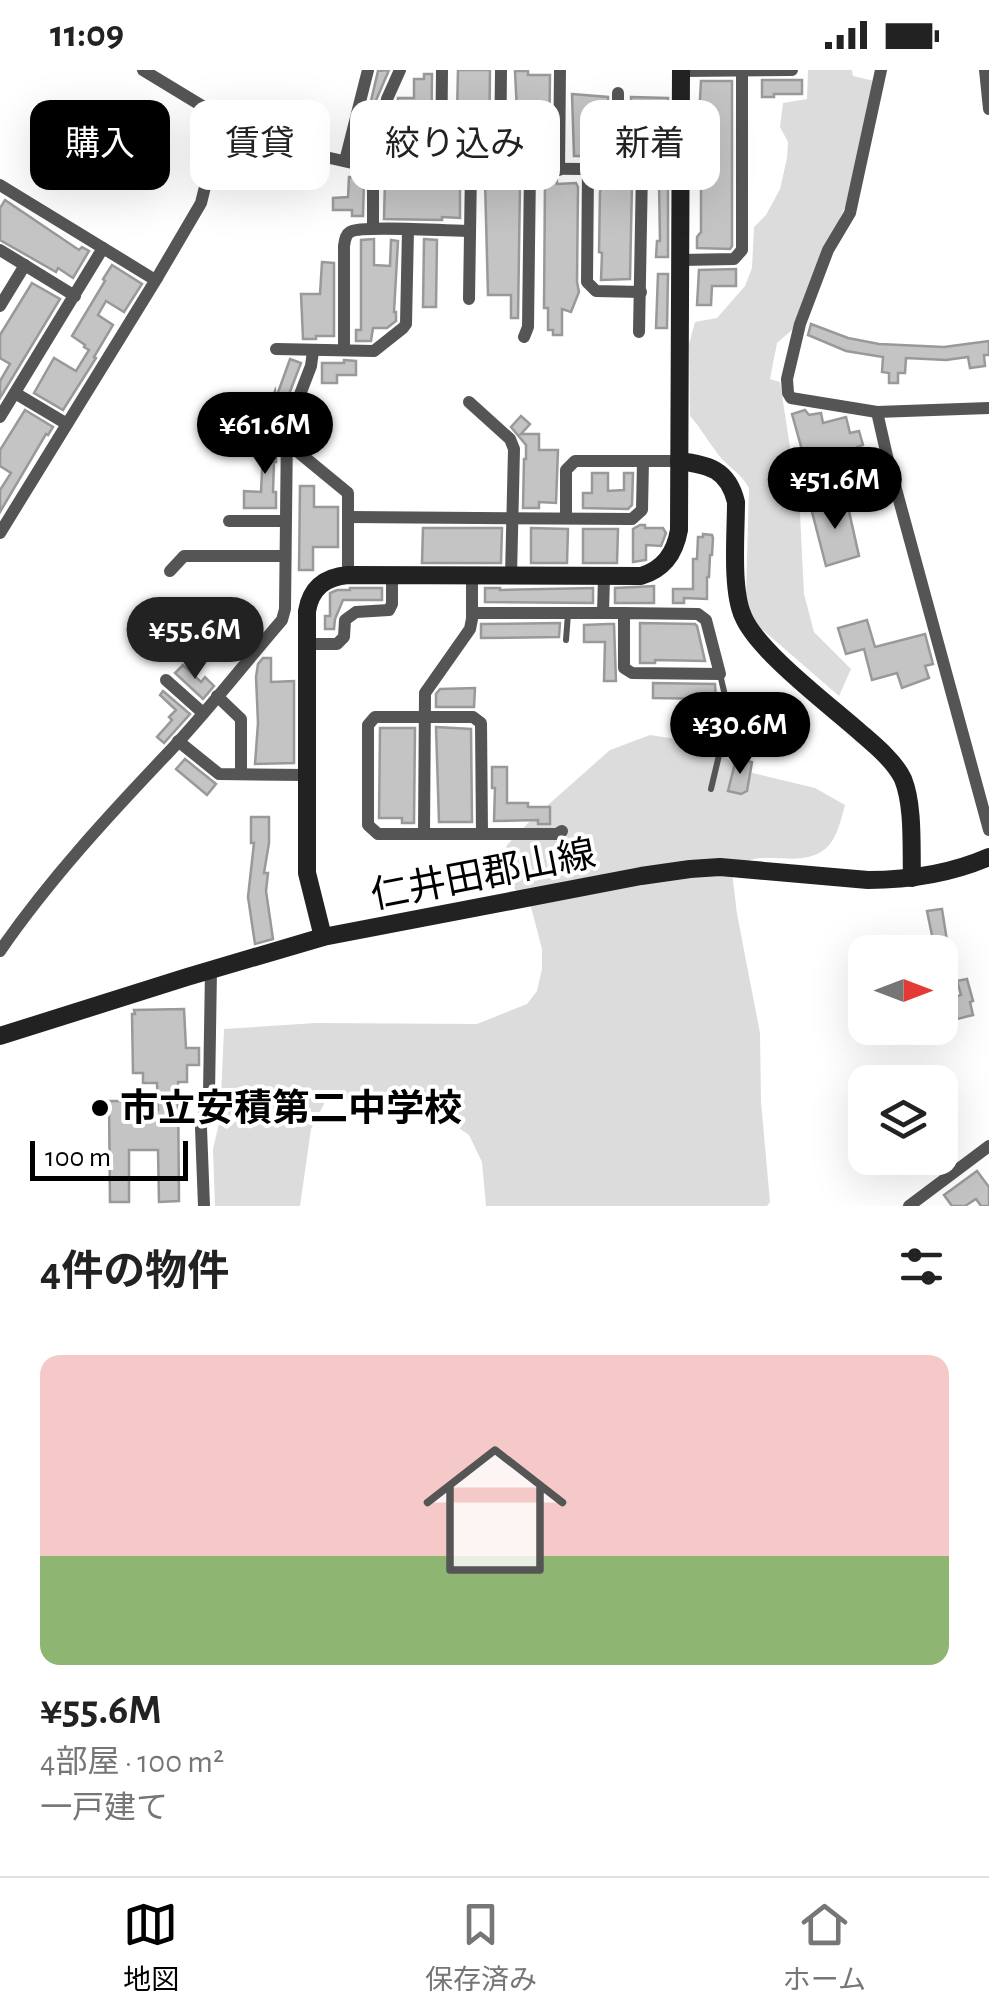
<!DOCTYPE html>
<html lang="ja">
<head>
<meta charset="utf-8">
<style>
  :root { --surface:#fff; --page:#f6f6f6; --text:#222; --muted:#767676; --line:#e0e0e0; --accent:#000 }
  body { margin:0; font-family:"Alegreya Sans","Noto Sans JP",sans-serif; background:var(--page); color:var(--text); height:100vh; display:flex; flex-direction:column; font-size:38px; white-space:nowrap }
  * { box-sizing:border-box; margin:0 }
  p { font-size:32px; color:var(--muted) }
  .icon { flex:none; width:55px; height:55px; fill:none; stroke:currentColor; stroke-width:2; stroke-linecap:round; stroke-linejoin:round }
  .map { position:relative; height:1136px; overflow:hidden }
  .details { display:flex; flex-direction:column; background:var(--surface); flex:1 }
  .details>* { flex:none }
  .banner { position:absolute; left:30px; top:30px; width:930px; height:90px; display:flex; gap:20px }
  .needle { width:65px; rotate:90deg }
  .controls { position:absolute; left:848px; top:865px; display:grid; gap:20px }
  .controls a { display:grid; place-items:center; width:110px; height:110px; border-radius:20px; background:var(--surface); box-shadow:0 10px 40px #0002; font-size:50px }
  .scale { position:absolute; left:30px; bottom:25px; width:158px; box-sizing:border-box; padding-left:10px; border:5px solid #000; border-top:0; font-size:28px; line-height:35px; white-space:nowrap; color:#000; -webkit-text-stroke:8px #fff; paint-order:stroke }
  .price { position:absolute; translate:-50% -85px; padding:0 22px; border-radius:35px; background:var(--accent); color:#fff; font-size:32px; line-height:65px; filter:drop-shadow(0 2px 5px #0008) }
  .price::after { content:''; position:absolute; left:50%; top:60px; width:30px; height:22px; margin-left:-15px; background:inherit; clip-path:polygon(0 0,100% 0,50% 100%) }
  .price.current { background:#222; color:#fff }
  ul { padding:0; list-style:none }
  li { display:grid; align-content:center; gap:20px; height:530px; padding:0 40px }
  li span { display:grid; place-items:center; height:310px; border-radius:20px; color:#555 }
  li>.icon { margin-inline-start:auto }
  span .icon { width:180px; height:180px; fill:#fffc; stroke-width:1 }
  li b { font-size:42px }
  h2 { display:flex; justify-content:space-between; align-items:center; height:120px; padding:0 40px; font-size:42px }
  .chip { padding:0 35px; border-radius:20px; background:var(--surface); box-shadow:0 10px 40px #0002; font-size:35px; line-height:90px }
  .chip.current { background:var(--accent); color:#fff }
  .status { display:flex; justify-content:space-between; align-items:center; height:70px; padding:0 50px; background:var(--surface); direction:ltr }
  .status svg { height:28px; fill:currentColor }
  .menu { display:flex; justify-content:space-around; align-items:center; height:140px; border-top:2px solid var(--line); background:var(--surface); font-size:28px; color:var(--muted) }
  .menu a { display:grid; justify-items:center; gap:5px }
  .menu .current { color:var(--accent) }
  .map>svg:first-child { display:block }
  .green { fill:#dcdcdc }
  .building { fill:#c4c4c4; stroke:#999; stroke-width:2.5 }
  .lines { fill:none; stroke-linecap:round; stroke-linejoin:round }
  .lane { stroke:#555; stroke-width:6 }
  .street { stroke:#555; stroke-width:12 }
  .secondary { stroke:#222; stroke-width:18 }
  .poi-dot { fill:#000; stroke:#fff; stroke-width:4 }
  .labels { text-anchor:middle; stroke-width:8; stroke-linejoin:round; paint-order:stroke }
  .street-label { font-size:38px; fill:#000; stroke:#fff }
  .poi-label { font-size:38px; font-weight:bold; fill:#000; stroke:#fff; text-anchor:start }
</style>
</head>
<body>
<div class="status"><b>11:09</b><svg viewBox="0 0 49 12"><path d="M0 12V9h3v3zM5 12V6h3v6zM10 12V3h3v9zM15 12V0h3v12zM26 1h20v11H26zM47 4h2v5h-2z"/></svg></div>
<div class="map">
<svg width="989" height="1136" viewBox="0 0 989 1136">
  <rect width="100%" height="100%" fill="#fff"/>
  <!-- green -->
  <g class="green">
    <path d="M808,0H852L853,6L874,11L850,127L828,172L792,260L777,273L770,309L780,312L800,443L804,524L814,562L851,599L839,626L757,555L750,540L746,524L749,418C741,402 724,395 715,380C706,368 700,357 690,346L689,274L695,252L717,248L745,216L752,198L754,157L766,145L780,119L787,88L788,72L780,57L783,33L807,29Z"/>
    <path d="M650,665L702,673L749,702L815,718L845,735C841,749 837,770 825,779C801,798 770,781 745,792C742,793 735,800 732,802L737,844L760,963L761,1032L770,1132L767,1136H486L482,1092L469,1065L417,1029L383,1027L325,1032L311,1059L300,1136H215L213,1079L220,1049L224,959L316,953L477,954L527,934L537,921L542,899V879L531,837L500,802L507,775L531,750L610,680Z"/>
  </g>
  <!-- building -->
  <g class="building">
    <polygon points="389,0 371,42 374,45 370,83 359,82 378,1"/>
    <polygon points="458,0 490,0 489,88 456,88"/>
    <polygon points="515,1 528,1 528,5 550,5 549,88 515,86 515,69 539,69 539,42 517,42"/>
    <polygon points="424,4 432,4 431,88 417,87 417,63 397,63 398,28 414,28 414,9 424,9"/>
    <polygon points="762,10 802,10 802,24 774,24 774,27 762,27"/>
    <polygon points="701,11 732,11 732,176 730,179 697,178 697,167 701,162 701,69 699,47"/>
    <polygon points="572,24 608,27 608,86 574,86"/>
    <polygon points="631,27 668,28 668,48 645,48 645,70 668,70 668,86 633,88"/>
    <polygon points="349,107 364,108 363,146 352,146 352,140 333,140 333,128 348,127"/>
    <polygon points="385,110 399,110 399,115 449,115 449,113 460,113 460,148 442,147 442,150 384,149"/>
    <polygon points="545,110 557,110 557,114 576,113 578,117 577,212 579,222 571,242 562,239 562,265 553,265 553,260 548,260 548,238 544,238"/>
    <polygon points="485,111 498,111 498,114 520,115 518,248 511,248 511,225 488,225"/>
    <polygon points="620,112 632,113 630,209 601,210 602,183 599,182 600,122 602,114 620,115"/>
    <polygon points="659,113 668,113 668,187 656,187 657,171 660,171"/>
    <polygon points="5,130 79,180 82,177 89,181 73,208 58,198 56,202 0,170 0,138"/>
    <polygon points="374,169 374,195 390,196 391,170 398,171 394,242 396,242 396,251 387,258 373,258 371,271 356,271 356,260 361,260 361,170"/>
    <polygon points="424,169 437,170 436,237 423,237"/>
    <polygon points="322,192 334,193 334,266 316,266 316,269 303,269 301,224 320,224"/>
    <polygon points="112,195 142,214 124,242 106,231 98,245 113,255 94,287 96,288 63,340 34,323 54,288 76,301 89,280 84,277 85,275 72,266 105,211 103,209"/>
    <polygon points="736,199 736,216 712,216 711,235 697,235 699,200"/>
    <polygon points="658,204 668,204 667,258 656,258"/>
    <polygon points="32,213 60,229 0,328 0,311 10,294 0,288 0,265"/>
    <polygon points="811,254 848,268 879,274 944,277 989,271 989,285 984,285 985,296 970,298 968,287 946,290 906,288 905,303 898,303 898,313 889,313 889,303 882,302 883,287 846,281 808,265"/>
    <polygon points="290,289 301,293 281,345 276,343 276,348 266,344 275,321 276,328"/>
    <polygon points="344,290 356,291 356,305 337,305 337,313 322,313 322,293 344,293"/>
    <polygon points="25,340 53,357 48,365 46,364 0,442 0,420 11,403 0,396 0,380"/>
    <polygon points="805,340 809,345 821,343 823,353 846,347 850,363 859,361 863,375 857,377 864,403 861,404 864,415 837,423 829,394 800,403 794,383 802,380 792,344"/>
    <polygon points="521,346 530,354 521,364 539,364 539,380 558,380 556,433 539,432 539,438 523,438 524,389 526,389 526,375 511,357"/>
    <polygon points="264,360 276,360 276,392 274,392 273,422 276,422 276,438 244,438 244,421 261,422"/>
    <polygon points="592,403 608,403 608,421 624,420 624,403 633,403 632,435 628,439 583,438 583,423 592,423"/>
    <polygon points="300,416 314,416 314,437 338,437 338,477 313,477 313,500 299,500"/>
    <polygon points="846,428 859,486 826,496 811,438"/>
    <polygon points="640,455 645,455 645,458 663,458 666,463 661,476 646,475 646,490 633,492 633,459"/>
    <polygon points="423,458 502,458 501,493 422,493"/>
    <polygon points="531,458 568,459 567,493 531,493"/>
    <polygon points="583,459 618,459 617,493 583,493"/>
    <polygon points="703,464 712,465 713,468 712,485 710,485 709,507 707,507 707,529 684,528 684,533 673,533 673,519 693,519 693,489 697,489 698,467 703,467"/>
    <polygon points="654,516 654,533 615,533 615,518"/>
    <polygon points="350,518 382,518 382,530 343,530 335,549 334,559 325,559 325,546 330,546 330,523 337,520 350,520"/>
    <polygon points="485,518 500,518 500,520 593,518 593,533 485,532"/>
    <polygon points="867,550 875,577 925,564 933,594 925,596 929,608 902,618 897,603 872,610 864,579 846,584 838,558"/>
    <polygon points="560,553 559,567 481,568 481,554"/>
    <polygon points="640,553 695,554 697,556 705,591 655,590 655,593 640,593"/>
    <polygon points="608,554 614,554 616,611 604,611 605,572 584,572 584,555"/>
    <polygon points="263,588 271,588 271,612 294,611 294,693 255,694 258,653 256,607 258,594"/>
    <polygon points="183,595 201,612 205,607 214,616 203,629 175,603"/>
    <polygon points="653,613 715,614 716,629 653,628"/>
    <polygon points="475,618 474,637 436,637 436,624 440,619"/>
    <polygon points="163,621 190,644 164,673 157,667 172,650 169,647 176,640 160,625"/>
    <polygon points="436,657 471,659 472,752 439,752"/>
    <polygon points="380,658 415,658 414,753 402,753 402,748 379,748"/>
    <polygon points="185,689 216,714 207,725 176,699"/>
    <polygon points="736,689 752,692 747,721 741,724 728,721"/>
    <polygon points="492,697 507,697 507,733 528,733 528,737 550,737 550,754 538,754 538,750 494,751 495,718 492,718"/>
    <polygon points="251,747 269,747 269,773 264,803 268,803 266,821 273,869 255,874 248,827 254,773 251,773"/>
    <polygon points="942,839 948,877 935,880 927,841"/>
    <polygon points="967,909 973,931 970,932 973,945 949,951 944,930 961,925 957,911"/>
    <polygon points="184,939 186,978 199,978 199,995 187,995 187,1012 178,1012 179,1131 159,1132 158,1080 129,1080 129,1132 110,1132 109,1031 127,1031 127,1040 158,1040 157,1013 143,1013 143,1003 133,1003 132,944 135,944 134,940"/>
    <polygon points="977,1101 989,1117 989,1136 981,1136 976,1129 965,1136 952,1136 944,1125"/>
  </g>
  <g class="lines">
    <!-- lane -->
    <g class="lane">
      <polyline points="566,570 568,544"/>
      <polyline points="711,719 729,643 720,604"/>
    </g>
    <!-- street -->
    <g class="street">
      <polyline points="143,0 222,48 321,86 370,97 682,100"/>
      <polyline points="881,0 850,143 828,180 800,254 787,309 788,323 791,328 877,342 989,338"/>
      <polyline points="985,0 989,39"/>
      <polyline points="681,1 792,0"/>
      <polyline points="345,91 368,0"/>
      <polyline points="441,99 442,0"/>
      <polyline points="500,99 501,0"/>
      <polyline points="559,100 560,0"/>
      <polyline points="588,100 587,212 596,221 641,222"/>
      <polyline points="618,100 618,23"/>
      <polyline points="0,115 152,208 157,208 0,463"/>
      <polyline points="373,159 373,115 380,88 384,46 387,29 400,0"/>
      <polyline points="0,180 75,226"/>
      <polyline points="681,190 734,189 742,180 742,0"/>
      <polyline points="157,208 201,133 222,48"/>
      <polyline points="469,229 471,99"/>
      <polyline points="0,236 25,195"/>
      <polyline points="639,262 642,100"/>
      <polyline points="524,267 528,257 530,99"/>
      <polyline points="276,279 374,281 403,258 406,254 408,160"/>
      <path d="M344,280V176C345,171 345,165 350,162C360,155 452,161 470,161"/>
      <polyline points="15,323 67,354"/>
      <polyline points="469,332 510,369 514,379 511,506"/>
      <polyline points="877,342 887,386 989,760"/>
      <polyline points="0,347 103,178"/>
      <polyline points="286,372 348,423 348,505"/>
      <polyline points="348,447 632,449 642,440 643,391"/>
      <polyline points="566,448 566,400 575,391 679,391"/>
      <polyline points="229,451 286,451"/>
      <polyline points="170,501 184,486 285,486"/>
      <polyline points="472,543 624,543 624,598 632,603 720,604 706,550 698,544 624,543"/>
      <polyline points="603,543 604,507"/>
      <polyline points="307,574 337,574 344,567 345,550 356,542 389,540 392,534 392,505"/>
      <polyline points="166,610 203,643"/>
      <polyline points="217,626 241,649 241,704"/>
      <polyline points="178,671 219,704 306,705"/>
      <polyline points="482,763 481,653 473,647 375,647 368,655 368,755 378,764 557,764 562,761"/>
      <polyline points="424,764 425,623 470,559 472,549 472,506"/>
      <path d="M0,881C49,810 109,745 168,683C208,641 244,594 282,550L285,539L287,358L311,296L313,281"/>
      <polyline points="204,1136 201,1058 209,1024 211,900"/>
      <polyline points="909,1136 989,1076"/>
    </g>
    <!-- secondary -->
    <g class="secondary">
      <path d="M679,391C709,395 728,399 736,432C736,463 731,519 743,546C757,581 832,637 862,664C876,676 895,692 903,709C914,736 911,779 912,808"/>
      <path d="M323,867L307,803V541C311,518 325,507 348,505L641,506C664,499 675,483 679,460L681,0"/>
      <path d="M0,966L187,907L323,867L641,806L690,799L720,797L868,810C910,810 950,804 989,787"/>
    </g>
  </g>
  <!-- markers -->
  <circle class="poi-dot" cx="100" cy="1038" r="10"/>
  <g class="labels">
    <!-- street labels -->
    <g class="street-label">
      <text transform="translate(483 804) rotate(-11)" y="13">仁井田郡山線</text>
    </g>
    <!-- poi labels -->
    <g class="poi-label">
      <text x="120" y="1051">市立安積第二中学校</text>
    </g>
  </g>
</svg>
<div class="controls">
<a><svg class="needle" viewBox="-14 -14 28 28"><path d="M0-13l5 13h-10z" fill="#e53935"/><path d="M0 13l5-13h-10z" fill="#767676"/></svg></a>
<a><svg class="icon" aria-label="layers" viewBox="0 0 24 24"><path d="M12 4l9 5-9 5-9-5zM3 14l9 5 9-5"/></svg></a>
</div>
<div class="scale">100 m</div>
<b class="price" style="left:265px;top:407px">¥61.6M</b>
<b class="price" style="left:835px;top:462px">¥51.6M</b>
<b class="price current" style="left:195px;top:612px">¥55.6M</b>
<b class="price" style="left:740px;top:707px">¥30.6M</b>
<div class="banner">
<a class="chip current">購入</a>
<a class="chip">賃貸</a>
<a class="chip">絞り込み</a>
<a class="chip">新着</a>
</div>
</div>
<section class="details">
<h2>4件の物件<svg class="icon" aria-label="filters" viewBox="0 0 24 24"><path d="M4 7h16M4 17h16"/><circle cx="9" cy="7" r="2"/><circle cx="15" cy="17" r="2"/></svg></h2>
<ul>
<li><span style="background:linear-gradient(#f6c9c9 65%,#8fb573 0)"><svg class="icon" aria-label="home" viewBox="0 0 24 24"><path d="M3 11l9-7 9 7M6 9v11h12V9"/></svg></span><div><b>¥55.6M</b><p>4部屋 · 100 m²</p><p>一戸建て</p></div></li>
</ul>
</section>
<nav class="menu">
<a class="current"><svg class="icon" aria-label="map" viewBox="0 0 24 24"><path d="M3 6l6-2 6 2 6-2v14l-6 2-6-2-6 2zM9 4v14M15 6v14"/></svg>地図</a>
<a><svg class="icon" aria-label="saved" viewBox="0 0 24 24"><path d="M7 4h10v16l-5-4-5 4z"/></svg>保存済み</a>
<a><svg class="icon" aria-label="home" viewBox="0 0 24 24"><path d="M3 11l9-7 9 7M6 9v11h12V9"/></svg>ホーム</a>
</nav>
</body>
</html>
